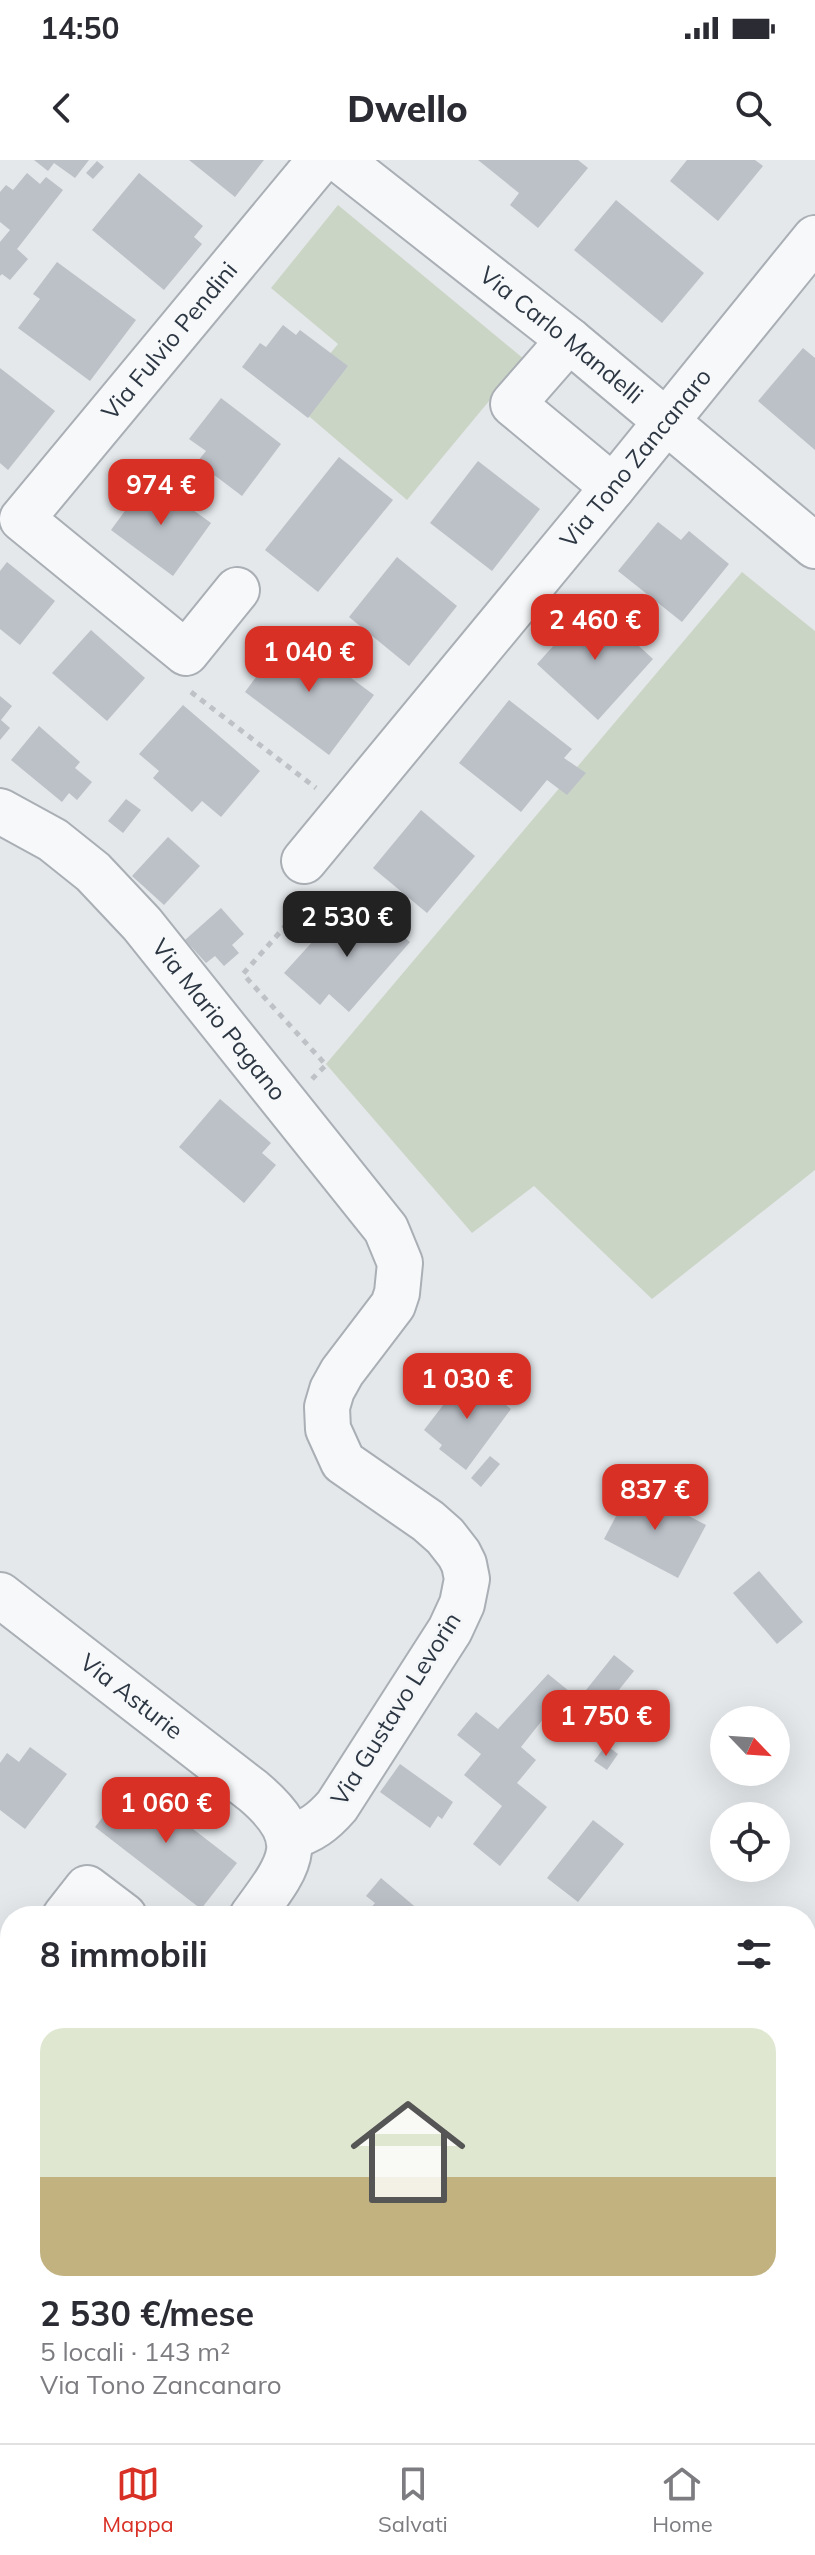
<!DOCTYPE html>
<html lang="it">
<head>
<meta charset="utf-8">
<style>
  :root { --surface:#fff; --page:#f2f2f3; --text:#2b2b33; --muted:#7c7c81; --line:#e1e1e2; --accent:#d93025 }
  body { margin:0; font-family:Mulish,sans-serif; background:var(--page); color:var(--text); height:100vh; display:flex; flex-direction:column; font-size:30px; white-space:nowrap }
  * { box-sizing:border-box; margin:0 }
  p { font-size:26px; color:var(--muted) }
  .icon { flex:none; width:44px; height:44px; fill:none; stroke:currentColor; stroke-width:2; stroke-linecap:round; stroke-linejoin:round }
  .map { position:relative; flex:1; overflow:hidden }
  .side { position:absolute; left:0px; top:1746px; width:816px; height:538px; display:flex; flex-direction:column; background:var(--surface); border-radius:32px 32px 0 0; box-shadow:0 8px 32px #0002 }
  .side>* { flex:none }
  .needle { width:52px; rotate:115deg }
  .tools { position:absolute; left:710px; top:1546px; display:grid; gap:16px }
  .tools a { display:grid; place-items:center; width:80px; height:80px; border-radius:50%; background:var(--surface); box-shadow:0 8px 32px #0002; font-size:40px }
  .price { position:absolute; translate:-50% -68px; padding:0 18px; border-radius:16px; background:var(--accent); color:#fff; font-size:26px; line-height:52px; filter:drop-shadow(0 2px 4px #0008) }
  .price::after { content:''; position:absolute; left:50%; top:48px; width:24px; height:18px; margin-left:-12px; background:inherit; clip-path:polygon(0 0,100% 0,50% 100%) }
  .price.on { background:#222; color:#fff }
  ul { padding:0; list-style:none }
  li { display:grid; align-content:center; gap:16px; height:424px; padding:0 40px }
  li+li { border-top:2px solid var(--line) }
  li span { display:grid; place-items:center; height:248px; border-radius:24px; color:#555 }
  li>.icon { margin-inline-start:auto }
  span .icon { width:144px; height:144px; fill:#fffc; stroke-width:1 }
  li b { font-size:34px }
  h2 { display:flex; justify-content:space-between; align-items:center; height:96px; padding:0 40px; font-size:34px }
  .status { display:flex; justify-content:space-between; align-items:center; height:56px; padding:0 40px; background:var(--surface); direction:ltr }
  .status svg { height:22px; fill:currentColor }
  header { display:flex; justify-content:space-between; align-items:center; height:104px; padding:0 40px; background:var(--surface); font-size:36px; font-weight:800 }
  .tab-bar { display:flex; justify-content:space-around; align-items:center; height:112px; border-top:2px solid var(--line); background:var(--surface); font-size:22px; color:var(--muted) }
  .tab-bar a { display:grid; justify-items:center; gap:4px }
  .tab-bar .on { color:var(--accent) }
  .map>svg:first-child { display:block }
  .green { fill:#cbd5c6 }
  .building { fill:#bcc1c8 }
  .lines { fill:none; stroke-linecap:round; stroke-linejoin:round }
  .minor-casing { stroke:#a9afb5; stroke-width:48 }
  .path { stroke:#bec2c7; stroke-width:5; stroke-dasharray:6 6; stroke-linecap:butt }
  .minor { stroke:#f7f8fa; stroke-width:44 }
  .labels { text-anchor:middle; stroke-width:6; stroke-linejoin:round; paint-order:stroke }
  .street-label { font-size:24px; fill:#2c3743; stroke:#f4f6f8 }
</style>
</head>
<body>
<div class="status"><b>14:50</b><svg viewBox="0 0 49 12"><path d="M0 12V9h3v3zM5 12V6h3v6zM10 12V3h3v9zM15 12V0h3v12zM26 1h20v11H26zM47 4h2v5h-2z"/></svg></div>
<header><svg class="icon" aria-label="back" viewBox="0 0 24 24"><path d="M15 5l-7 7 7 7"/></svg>Dwello<svg class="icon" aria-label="search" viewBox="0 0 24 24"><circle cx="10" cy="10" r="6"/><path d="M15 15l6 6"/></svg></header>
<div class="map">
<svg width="815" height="2283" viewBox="0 0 815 2283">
  <rect width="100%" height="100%" fill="#e4e8eb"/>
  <!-- green -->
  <g class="green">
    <polygon points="338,45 524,199 407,340 291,241 338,184 271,128"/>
    <polygon points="742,412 815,471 815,1010 652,1139 534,1026 472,1073 326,904"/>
  </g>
  <!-- building -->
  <g class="building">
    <polygon points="34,0 89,0 75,18 54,3 48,11"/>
    <polygon points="189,0 264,0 235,37"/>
    <polygon points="478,0 578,0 588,8 538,68 510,45 519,33"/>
    <polygon points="687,0 755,0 763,6 718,61 670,21"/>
    <polygon points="97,1 104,7 93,19 86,13"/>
    <polygon points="27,13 40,24 46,17 63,30 17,89 28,99 10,120 2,114 0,116 0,82 10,70 0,62 0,32 6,25 13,30"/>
    <polygon points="139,13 203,66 194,77 202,84 164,130 92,70"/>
    <polygon points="616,40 704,113 662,163 574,90"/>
    <polygon points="57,102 136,160 90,221 18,168 40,139 33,134"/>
    <polygon points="283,165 296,175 300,170 348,206 308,258 242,207 260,183 266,187"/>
    <polygon points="803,188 815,198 815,290 758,241"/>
    <polygon points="0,208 55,251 8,310 0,303"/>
    <polygon points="221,238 281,284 242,336 197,302 206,291 189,279"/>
    <polygon points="339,297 393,340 318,432 265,390"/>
    <polygon points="478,301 540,349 492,411 430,363"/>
    <polygon points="149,318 211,363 173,416 111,370"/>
    <polygon points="658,362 681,380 689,371 729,404 682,462 618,411"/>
    <polygon points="397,397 457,446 409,506 349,457"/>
    <polygon points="7,402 55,441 20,485 0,469 0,411"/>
    <polygon points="592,443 653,499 598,560 537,504"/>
    <polygon points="91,470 145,518 107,561 52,513"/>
    <polygon points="289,472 374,535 329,595 245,532"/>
    <polygon points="0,536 12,546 1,560 10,568 0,580"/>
    <polygon points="509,540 572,589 564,598 586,613 567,635 547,620 521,652 459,603"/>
    <polygon points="183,545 260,611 221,657 202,641 192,652 153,618 159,611 139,594"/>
    <polygon points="39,566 80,602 75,608 92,622 77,640 69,633 62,642 11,600"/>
    <polygon points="126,639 141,650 123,673 108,661"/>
    <polygon points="421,650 475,696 427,753 373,708"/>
    <polygon points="168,677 200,706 164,745 132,716"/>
    <polygon points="345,746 365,763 374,752 410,782 349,852 329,834 320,845 284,813"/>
    <polygon points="221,748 244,774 232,785 239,793 224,806 215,796 206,803 185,780"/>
    <polygon points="220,939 271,983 262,993 276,1005 244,1043 179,987"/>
    <polygon points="467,1214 511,1249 466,1310 439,1289 442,1285 424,1270"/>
    <polygon points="490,1296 500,1304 481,1327 471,1318"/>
    <polygon points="632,1326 706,1365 678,1418 604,1379"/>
    <polygon points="759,1411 803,1462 777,1484 733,1433"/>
    <polygon points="614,1495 634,1511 606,1546 586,1530"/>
    <polygon points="548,1514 585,1544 562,1572 544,1558 521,1587 536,1600 517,1623 547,1647 500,1706 473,1684 502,1646 464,1615 481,1594 457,1575 476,1552 498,1569"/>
    <polygon points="606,1585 618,1594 607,1610 594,1601"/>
    <polygon points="30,1587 67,1614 25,1669 0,1650 0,1603 7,1593 19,1602"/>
    <polygon points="400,1604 453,1642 442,1659 438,1656 430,1668 380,1632"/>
    <polygon points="131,1621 237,1703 201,1749 95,1667"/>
    <polygon points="593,1660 624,1684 578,1742 547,1718"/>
    <polygon points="381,1718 426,1756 364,1756 375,1743 366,1736"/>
  </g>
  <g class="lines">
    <!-- minor casing -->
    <g class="minor-casing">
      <g id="minor">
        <path id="s1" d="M340,0L569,180L815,386"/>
        <polyline points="569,180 513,244 613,327"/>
        <path id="s2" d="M237,430L186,493L22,359L320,0"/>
        <path id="s3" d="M0,651L53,680L93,712L142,764L386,1069L400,1103L397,1133L393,1145L342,1212L332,1230L327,1247L328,1269L343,1302L428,1361L445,1376L459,1394L464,1404L467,1419L462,1444L450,1470L337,1646C323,1662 311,1671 290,1677"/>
        <path id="s4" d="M304,701L613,327L815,78"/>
        <path id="s5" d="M0,1435L253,1631C311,1680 291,1703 252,1756"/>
        <polyline points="65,1756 87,1728 124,1756"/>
        <polyline points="0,1840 10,1827"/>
        <polyline points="0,2071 10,2060"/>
      </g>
    </g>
    <!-- path -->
    <g class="path">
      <polyline points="191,532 316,628"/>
      <polyline points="311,737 243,814 326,905 312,919"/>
      <polyline points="0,1954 10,1962"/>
    </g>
    <!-- minor -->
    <use href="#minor" class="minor"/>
  </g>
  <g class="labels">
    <!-- street labels -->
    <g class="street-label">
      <text dy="8" stroke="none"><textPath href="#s1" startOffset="282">Via Carlo Mandelli</textPath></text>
      <text dy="8" stroke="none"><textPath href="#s2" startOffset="524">Via Fulvio Pendini</textPath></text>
      <text dy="8" stroke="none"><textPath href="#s4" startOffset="522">Via Tono Zancanaro</textPath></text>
      <text dy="8" stroke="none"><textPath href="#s3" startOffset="306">Via Mario Pagano</textPath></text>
      <text dy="8" stroke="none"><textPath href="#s5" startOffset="166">Via Asturie</textPath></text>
      <text transform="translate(396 1549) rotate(-58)" y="8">Via Gustavo Levorin</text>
    </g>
  </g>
</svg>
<div class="tools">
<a><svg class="needle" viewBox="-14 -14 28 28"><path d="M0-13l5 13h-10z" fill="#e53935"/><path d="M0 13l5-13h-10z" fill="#7c7c81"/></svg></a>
<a><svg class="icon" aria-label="locate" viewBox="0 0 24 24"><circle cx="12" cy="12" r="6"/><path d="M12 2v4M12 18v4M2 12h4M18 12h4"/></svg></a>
</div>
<b class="price" style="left:161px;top:367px">974 €</b>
<b class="price" style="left:595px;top:502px">2 460 €</b>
<b class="price" style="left:309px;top:534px">1 040 €</b>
<b class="price on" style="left:347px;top:799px">2 530 €</b>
<b class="price" style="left:467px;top:1261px">1 030 €</b>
<b class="price" style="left:655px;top:1372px">837 €</b>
<b class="price" style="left:606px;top:1598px">1 750 €</b>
<b class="price" style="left:166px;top:1685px">1 060 €</b>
<section class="side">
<h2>8 immobili<svg class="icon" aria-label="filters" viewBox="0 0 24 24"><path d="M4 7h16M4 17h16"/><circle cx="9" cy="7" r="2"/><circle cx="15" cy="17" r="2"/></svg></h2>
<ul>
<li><span style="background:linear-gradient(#dfe7d0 60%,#c2b280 0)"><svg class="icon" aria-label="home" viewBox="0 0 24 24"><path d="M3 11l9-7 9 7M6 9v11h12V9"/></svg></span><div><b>2 530 €/mese</b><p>5 locali · 143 m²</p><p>Via Tono Zancanaro</p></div></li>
</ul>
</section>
</div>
<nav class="tab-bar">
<a class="on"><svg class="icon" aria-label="map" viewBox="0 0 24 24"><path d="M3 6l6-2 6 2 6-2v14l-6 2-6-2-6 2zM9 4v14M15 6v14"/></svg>Mappa</a>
<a><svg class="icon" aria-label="saved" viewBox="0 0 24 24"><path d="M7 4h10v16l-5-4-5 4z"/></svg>Salvati</a>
<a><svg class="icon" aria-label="home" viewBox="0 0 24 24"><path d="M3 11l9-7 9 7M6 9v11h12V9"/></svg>Home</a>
</nav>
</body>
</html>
